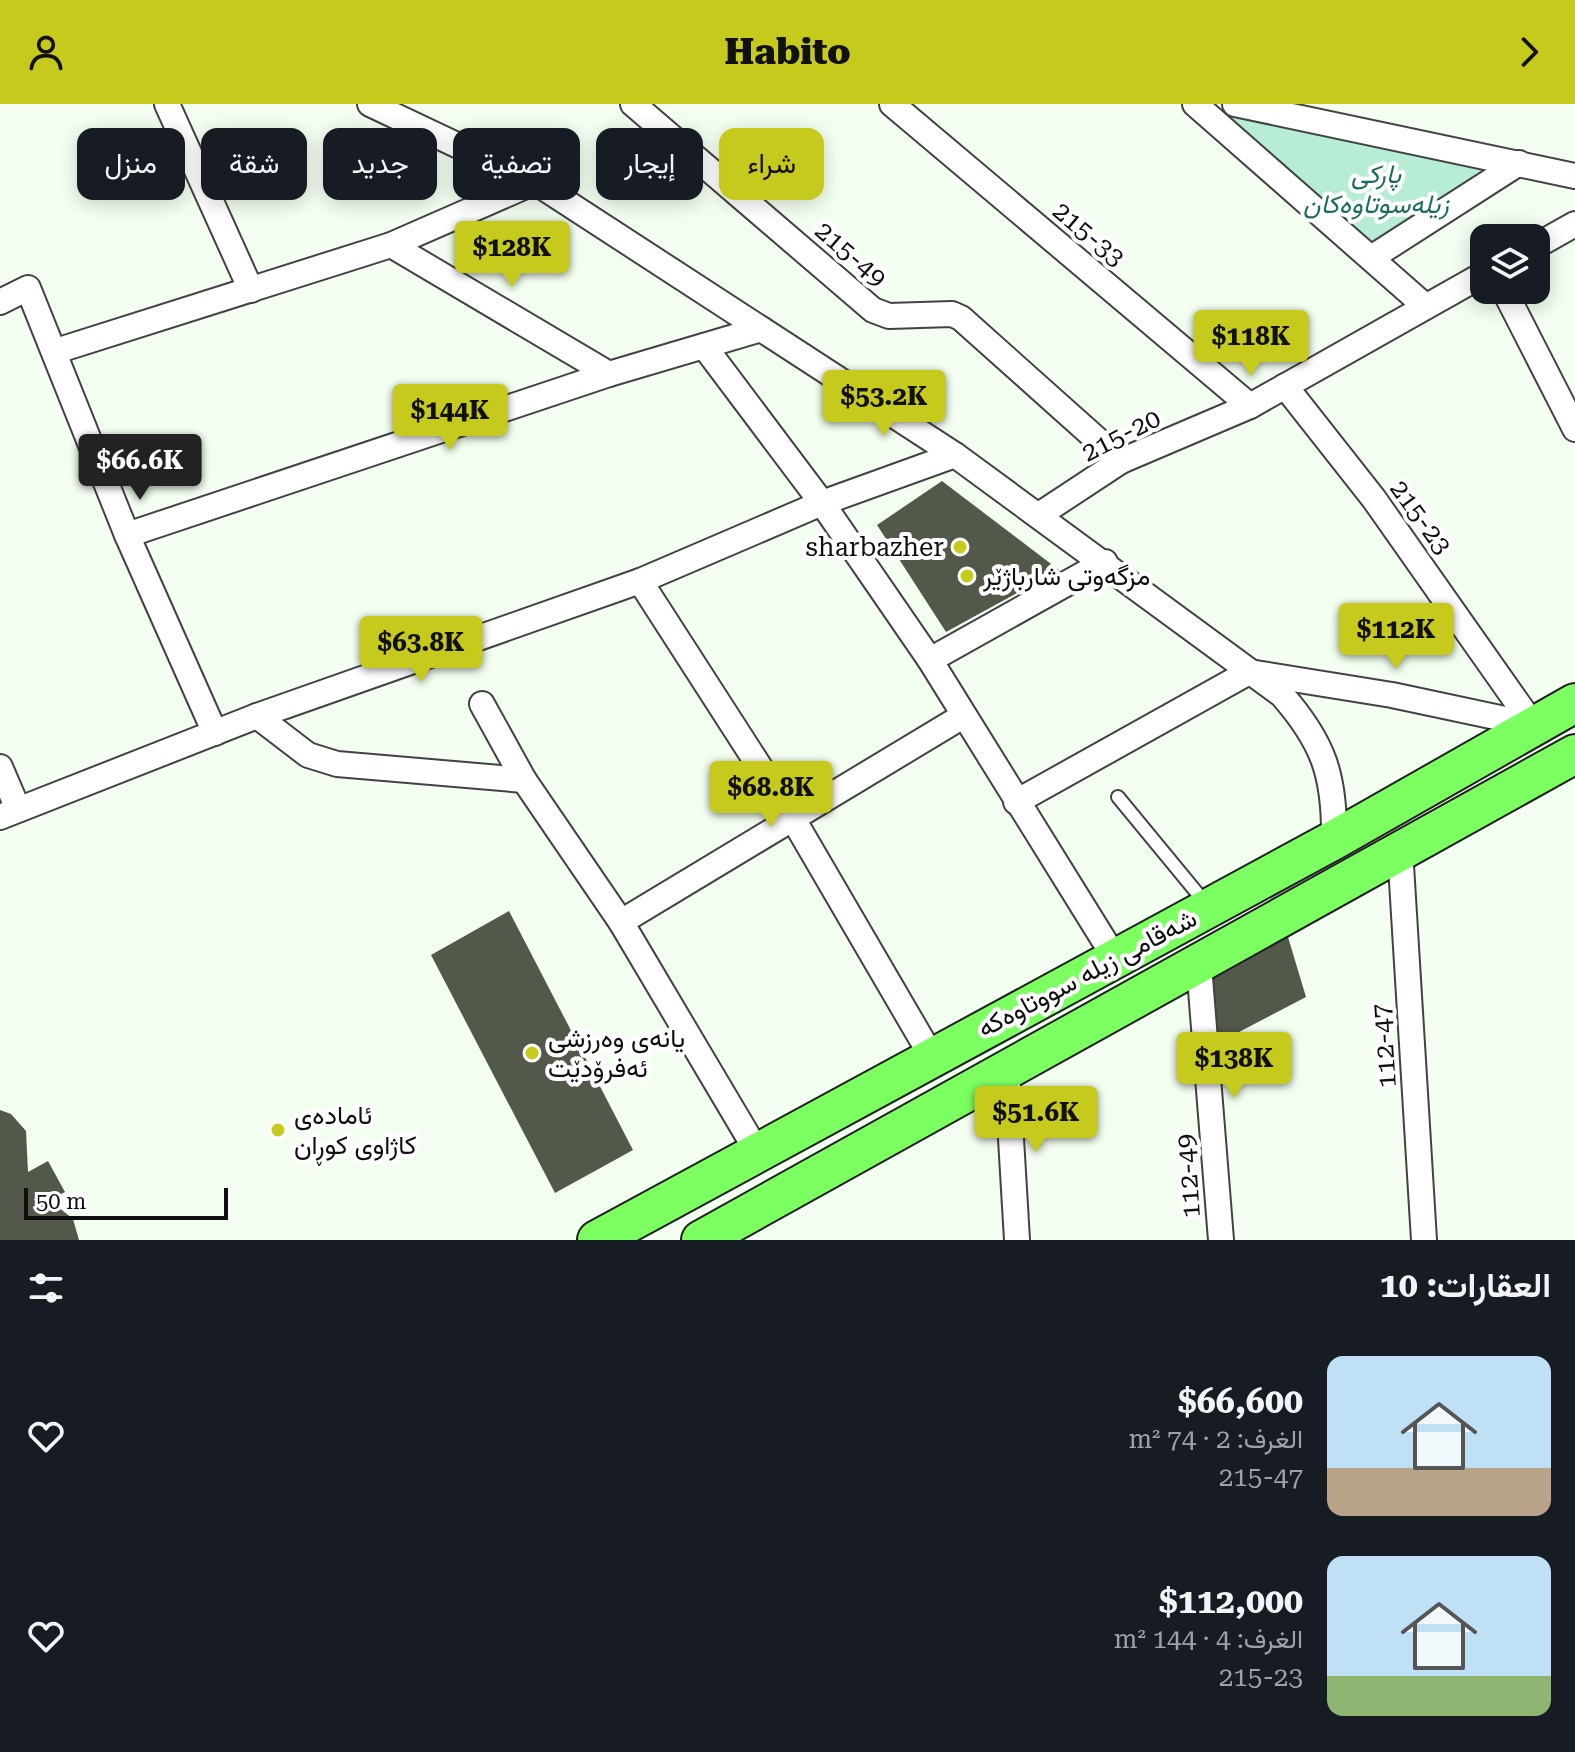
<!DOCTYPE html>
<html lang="ar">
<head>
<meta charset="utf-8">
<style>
  :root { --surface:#171b24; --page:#242831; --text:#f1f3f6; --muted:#9ea1a6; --accent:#c6ca1c }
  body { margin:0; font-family:"Roboto Serif",Vazirmatn,serif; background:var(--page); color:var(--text); direction:rtl; height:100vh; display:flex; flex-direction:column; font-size:30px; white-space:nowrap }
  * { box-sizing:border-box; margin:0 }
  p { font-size:26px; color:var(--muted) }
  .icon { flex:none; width:44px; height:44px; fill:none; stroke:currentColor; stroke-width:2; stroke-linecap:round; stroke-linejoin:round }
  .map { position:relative; height:1136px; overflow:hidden; direction:ltr }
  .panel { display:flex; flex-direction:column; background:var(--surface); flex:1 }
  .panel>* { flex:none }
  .top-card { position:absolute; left:24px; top:24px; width:800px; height:72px; direction:rtl; display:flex; gap:16px }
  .controls { position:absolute; left:1470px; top:120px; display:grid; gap:16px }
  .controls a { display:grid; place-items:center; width:80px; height:80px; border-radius:16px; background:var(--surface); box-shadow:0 4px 20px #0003; font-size:40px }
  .scale { position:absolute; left:24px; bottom:20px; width:204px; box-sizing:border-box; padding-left:8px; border:4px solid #0f0f0f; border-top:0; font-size:22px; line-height:28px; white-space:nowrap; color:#0f0f0f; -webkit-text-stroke:6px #fff; paint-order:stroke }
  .price { position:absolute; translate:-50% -68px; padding:0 18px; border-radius:8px; background:var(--accent); color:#111; font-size:26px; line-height:52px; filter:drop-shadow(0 2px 4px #0008) }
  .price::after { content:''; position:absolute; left:50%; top:48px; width:24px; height:18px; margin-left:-12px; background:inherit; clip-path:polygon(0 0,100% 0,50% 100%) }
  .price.active { background:#222; color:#fff }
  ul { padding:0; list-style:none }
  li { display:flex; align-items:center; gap:24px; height:200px; padding:0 24px }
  li span { display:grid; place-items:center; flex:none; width:224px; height:160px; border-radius:16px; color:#555 }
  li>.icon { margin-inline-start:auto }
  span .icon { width:96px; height:96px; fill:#fffc; stroke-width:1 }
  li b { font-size:34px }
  h2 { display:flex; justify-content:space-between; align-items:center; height:96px; padding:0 24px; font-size:34px }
  .chip { padding:0 28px; border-radius:16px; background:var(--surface); box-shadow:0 4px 20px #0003; font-size:28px; line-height:72px }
  .chip.active { background:var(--accent); color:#111 }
  header { display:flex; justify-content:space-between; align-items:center; height:104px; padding:0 24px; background:var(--accent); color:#111; font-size:36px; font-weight:800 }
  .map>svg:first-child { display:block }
  .green { fill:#b7edd5 }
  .building { fill:#52594b }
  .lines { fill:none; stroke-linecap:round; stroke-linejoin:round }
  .service-casing { stroke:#424242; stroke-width:16 }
  .minor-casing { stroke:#424242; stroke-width:28 }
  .primary-casing { stroke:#202020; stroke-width:42 }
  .service { stroke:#fff; stroke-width:12 }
  .minor { stroke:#fff; stroke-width:24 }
  .primary { stroke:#7cff61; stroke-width:38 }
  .poi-dot { fill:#c6ca1c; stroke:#fff; stroke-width:3 }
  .labels { text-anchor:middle; stroke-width:8; stroke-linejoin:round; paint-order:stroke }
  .park-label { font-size:26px; font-style:italic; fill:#1a6c61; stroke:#fff }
  .street-label { font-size:26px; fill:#0f0f0f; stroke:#fff }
  .poi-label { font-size:26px; fill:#0f0f0f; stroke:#fff; text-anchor:start }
</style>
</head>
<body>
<header><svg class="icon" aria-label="forward" viewBox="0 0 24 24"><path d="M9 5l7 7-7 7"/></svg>Habito<svg class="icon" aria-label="person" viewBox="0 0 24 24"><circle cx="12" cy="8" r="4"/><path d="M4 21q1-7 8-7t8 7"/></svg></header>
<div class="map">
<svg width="1575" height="1136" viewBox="0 0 1575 1136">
  <rect width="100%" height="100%" fill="#f3fff1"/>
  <!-- green -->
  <polygon class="green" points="1209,4 1223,6 1501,63 1372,143"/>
  <!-- building -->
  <g class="building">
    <polygon points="942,377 1059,466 946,528 877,421"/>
    <polygon points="509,807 633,1046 555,1089 431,851"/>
    <polygon points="1288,833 1306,893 1218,939 1206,878"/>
    <polygon points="0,1006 11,1010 26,1027 28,1068 48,1057 65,1088 44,1099 57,1102 73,1115 79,1136 0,1136"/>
  </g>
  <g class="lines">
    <!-- service casing -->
    <g class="service-casing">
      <polyline id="service" points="1118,693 1207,801"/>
    </g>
    <!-- minor casing -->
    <g class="minor-casing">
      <g id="minor">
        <polyline points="167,0 251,186"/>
        <path d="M370,0L535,78L955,351L1282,591C1324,639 1335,672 1334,736"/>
        <polyline points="633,0 873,206 889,212 952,210 961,214 1121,357"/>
        <polyline points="892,0 1250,302"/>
        <polyline points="1195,0 1425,202"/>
        <polyline points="1235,0 1575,72"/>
        <polyline points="391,141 609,270"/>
        <polyline points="1536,142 1575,120"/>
        <polyline points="1371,154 1519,59"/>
        <polyline points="1504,186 1575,325"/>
        <polyline points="0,198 28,184 127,431 215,629"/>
        <polyline points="704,242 822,399 930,556 1115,854"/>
        <polyline points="56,247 391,141 535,78"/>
        <polyline points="1285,282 1374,395 1533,621"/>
        <polyline points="1039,411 1121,357 1250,302 1484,170"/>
        <polyline points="127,431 609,270 761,225"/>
        <polyline points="640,477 792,713 932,953"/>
        <polyline points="930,556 1105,458"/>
        <polyline points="482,600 524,676 621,818 758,1049"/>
        <polyline points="257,612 308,651 337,660 524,676"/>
        <polyline points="0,663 18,705"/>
        <polyline points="1016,698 1249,568 1392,591 1533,621"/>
        <polyline points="0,713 257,612 640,477 822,399 955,351"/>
        <polyline points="1400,745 1424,1136"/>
        <polyline points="621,818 963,612"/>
        <polyline points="1199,861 1221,1136"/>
        <polyline points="1007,967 1017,1136"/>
      </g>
    </g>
    <!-- primary casing -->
    <g class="primary-casing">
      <g id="primary">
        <polyline points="597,1136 1334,736 1575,599"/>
        <polyline points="701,1136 1575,650"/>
      </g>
    </g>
    <!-- service -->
    <use href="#service" class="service"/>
    <!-- minor -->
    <use href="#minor" class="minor"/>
    <!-- primary -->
    <use href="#primary" class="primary"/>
  </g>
  <!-- markers -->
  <g class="poi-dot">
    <circle cx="960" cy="443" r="8"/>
    <circle cx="967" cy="472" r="8"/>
    <circle cx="532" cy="949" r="8"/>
    <circle cx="278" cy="1026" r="8"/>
  </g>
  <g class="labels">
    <!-- park labels -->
    <g class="park-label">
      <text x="1376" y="79">پارکی<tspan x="1376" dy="30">زیلەسوتاوەکان</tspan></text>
    </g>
    <!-- street labels -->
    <g class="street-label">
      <text transform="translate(1089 130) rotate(40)" y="9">215-33</text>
      <text transform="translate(851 150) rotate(41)" y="9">215-49</text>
      <text transform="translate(1121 331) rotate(-27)" y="9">215-20</text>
      <text transform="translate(1421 413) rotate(54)" y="9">215-23</text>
      <text transform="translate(1087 869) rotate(-28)" y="9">شەقامی زیلە سووتاوەکە</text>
      <text transform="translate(1384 942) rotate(-94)" y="9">112-47</text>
      <text transform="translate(1188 1072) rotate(-94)" y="9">112-49</text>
    </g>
    <!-- poi labels -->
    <g class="poi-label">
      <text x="944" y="452" text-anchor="end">sharbazher</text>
      <text x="983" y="481">مزگەوتی شارباژێر</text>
      <text x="548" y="943">یانەی وەرزشی<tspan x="548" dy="30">ئەفرۆدێت</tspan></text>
      <text x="294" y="1020">ئامادەی<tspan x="294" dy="30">کاژاوی کوڕان</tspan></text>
    </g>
  </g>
</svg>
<div class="controls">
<a><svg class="icon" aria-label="layers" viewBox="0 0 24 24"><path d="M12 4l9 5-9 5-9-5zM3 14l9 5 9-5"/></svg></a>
</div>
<div class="scale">50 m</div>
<b class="price" style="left:512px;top:185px">$128K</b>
<b class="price" style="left:1251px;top:274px">$118K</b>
<b class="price" style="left:884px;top:334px">$53.2K</b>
<b class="price" style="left:450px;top:348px">$144K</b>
<b class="price active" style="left:140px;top:398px">$66.6K</b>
<b class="price" style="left:1396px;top:567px">$112K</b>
<b class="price" style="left:421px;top:580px">$63.8K</b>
<b class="price" style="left:771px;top:725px">$68.8K</b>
<b class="price" style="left:1234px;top:996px">$138K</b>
<b class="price" style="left:1036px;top:1050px">$51.6K</b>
<div class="top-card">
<a class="chip active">شراء</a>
<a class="chip">إيجار</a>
<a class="chip">تصفية</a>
<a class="chip">جديد</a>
<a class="chip">شقة</a>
<a class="chip">منزل</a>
</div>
</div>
<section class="panel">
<h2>العقارات: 10<svg class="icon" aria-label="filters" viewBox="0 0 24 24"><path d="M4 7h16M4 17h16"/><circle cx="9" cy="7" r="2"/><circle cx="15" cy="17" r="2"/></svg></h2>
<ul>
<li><span style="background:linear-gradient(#bfe0f5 70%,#b9a48a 0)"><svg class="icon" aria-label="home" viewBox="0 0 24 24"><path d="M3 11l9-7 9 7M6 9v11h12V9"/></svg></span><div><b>$66,600</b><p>الغرف: 2 · 74 m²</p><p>215-47</p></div><svg class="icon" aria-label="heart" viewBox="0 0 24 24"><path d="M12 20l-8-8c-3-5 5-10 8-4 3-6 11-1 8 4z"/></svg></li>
<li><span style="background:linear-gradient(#bfe0f5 75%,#8fb573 0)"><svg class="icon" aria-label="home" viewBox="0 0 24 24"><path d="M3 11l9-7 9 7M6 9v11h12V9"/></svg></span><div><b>$112,000</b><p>الغرف: 4 · 144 m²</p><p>215-23</p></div><svg class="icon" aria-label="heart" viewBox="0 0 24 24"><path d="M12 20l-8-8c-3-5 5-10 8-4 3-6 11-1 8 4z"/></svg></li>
</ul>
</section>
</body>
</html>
